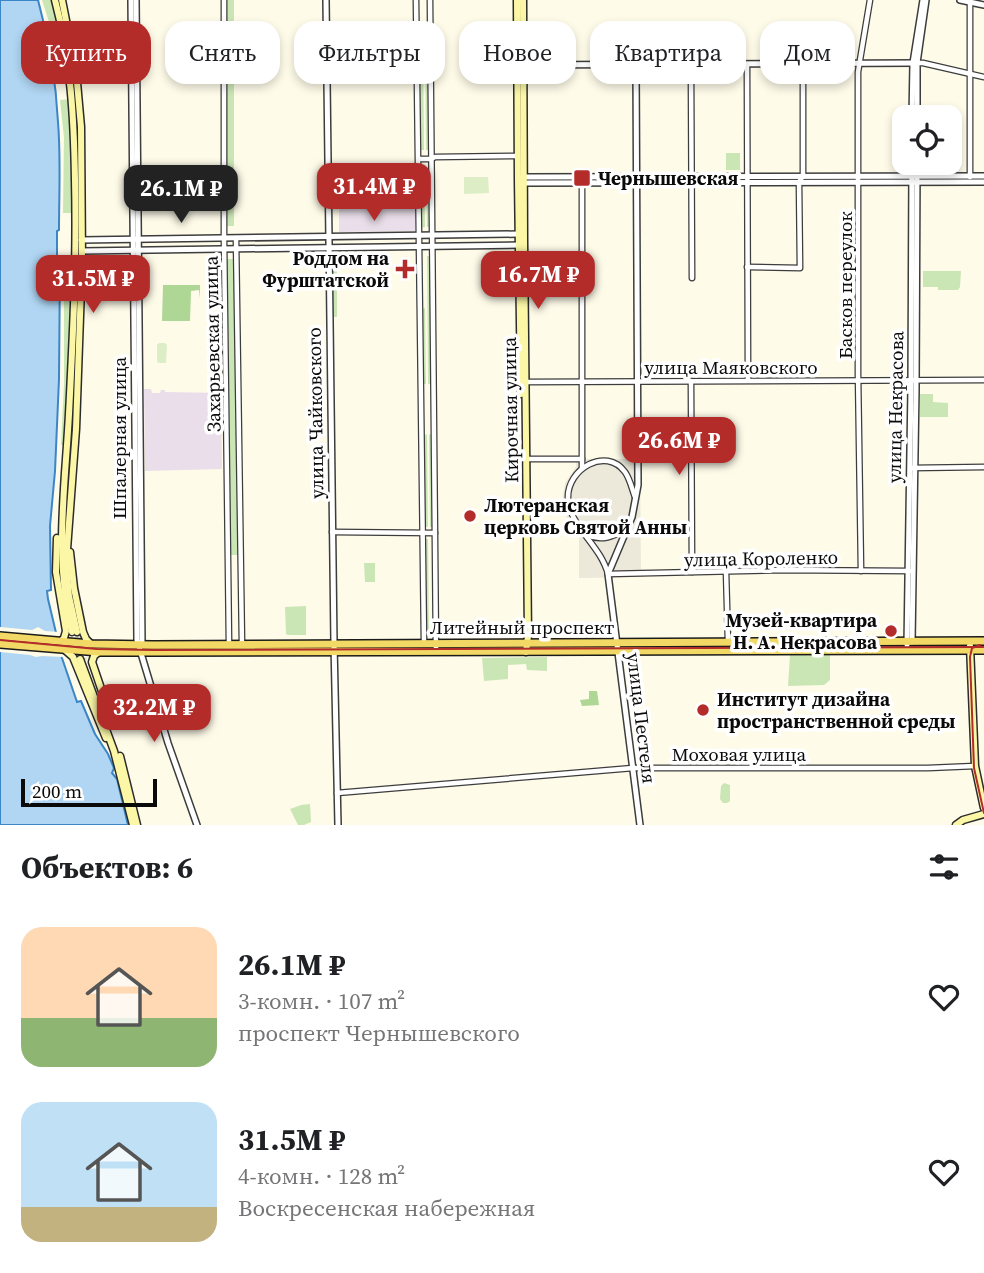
<!DOCTYPE html>
<html lang="ru">
<head>
<meta charset="utf-8">
<style>
  :root { --surface:#fff; --page:#f6f6f6; --text:#202124; --muted:#757577; --accent:#b32c2a }
  body { margin:0; font-family:"Source Serif 4",serif; background:var(--page); color:var(--text); height:100vh; display:flex; flex-direction:column; font-size:26px; white-space:nowrap }
  * { box-sizing:border-box; margin:0 }
  p { font-size:23px; color:var(--muted) }
  .icon { flex:none; width:38px; height:38px; fill:none; stroke:currentColor; stroke-width:2; stroke-linecap:round; stroke-linejoin:round }
  .map { position:relative; height:825px; overflow:hidden }
  .details { display:flex; flex-direction:column; background:var(--surface); flex:1 }
  .details>* { flex:none }
  .guide { position:absolute; left:21px; top:21px; width:943px; height:63px; display:flex; gap:14px }
  .buttons { position:absolute; left:892px; top:105px; display:grid; gap:14px }
  .buttons a { display:grid; place-items:center; width:70px; height:70px; border-radius:14px; background:var(--surface); box-shadow:0 4px 10px #0003; font-size:35px }
  .scale { position:absolute; left:21px; bottom:18px; width:136px; box-sizing:border-box; padding-left:7px; border:4px solid #0a0a0a; border-top:0; font-size:19px; line-height:24px; white-space:nowrap; color:#0a0a0a; -webkit-text-stroke:5px #fff; paint-order:stroke }
  .price { position:absolute; translate:-50% -60px; padding:0 16px; border-radius:14px; background:var(--accent); color:#fff; font-size:23px; line-height:46px; filter:drop-shadow(0 2px 4px #0008) }
  .price::after { content:''; position:absolute; left:50%; top:42px; width:21px; height:16px; margin-left:-10px; background:inherit; clip-path:polygon(0 0,100% 0,50% 100%) }
  .price.selected { background:#222; color:#fff }
  ul { padding:0; list-style:none }
  li { display:flex; align-items:center; gap:21px; height:175px; padding:0 21px }
  li span { display:grid; place-items:center; flex:none; width:196px; height:140px; border-radius:21px; color:#555 }
  li>.icon { margin-inline-start:auto }
  span .icon { width:84px; height:84px; fill:#fffc; stroke-width:1 }
  li b { font-size:30px }
  h2 { display:flex; justify-content:space-between; align-items:center; height:84px; padding:0 21px; font-size:30px }
  .pill { padding:0 24px; border-radius:21px; background:var(--surface); box-shadow:0 4px 10px #0003; font-size:24px; line-height:63px }
  .pill.selected { background:var(--accent); color:#fff }
  .map>svg:first-child { display:block }
  .industrial { fill:#e9dee9 }
  .green { fill:#cbe6b5 }
  .forest { fill:#aed695 }
  .pitch { fill:#ddedc6 }
  .plaza { fill:#ece8da }
  .water { fill:#b0d6f3; stroke:#3b86c6; stroke-width:2 }
  .pier { fill:#fefbe9 }
  .lines { fill:none; stroke-linecap:round; stroke-linejoin:round }
  .secondary-tunnel { stroke:#d9d7c8; stroke-width:6; stroke-dasharray:6 3; stroke-linecap:butt }
  .minor-casing { stroke:#3d3d3d; stroke-width:7 }
  .tertiary-casing { stroke:#3d3d3d; stroke-width:8 }
  .secondary-casing { stroke:#2c2c2c; stroke-width:9 }
  .primary-casing { stroke:#1b1b1b; stroke-width:10 }
  .minor { stroke:#fff; stroke-width:4.5 }
  .tertiary { stroke:#fff; stroke-width:5 }
  .secondary { stroke:#fbf7a7; stroke-width:6 }
  .primary { stroke:#f2d865; stroke-width:7 }
  .tram { stroke:#b32c2a; stroke-width:2 }
  .poi-dot { fill:#b32c2a; stroke:#fff; stroke-width:2.5 }
  .labels { text-anchor:middle; stroke-width:7; stroke-linejoin:round; paint-order:stroke }
  .poi-label { font-size:19px; font-weight:bold; fill:#0a0a0a; stroke:#fff; text-anchor:start }
  .street-label { font-size:19px; fill:#0a0a0a; stroke:#fff }
</style>
</head>
<body>
<div class="map">
<svg width="984" height="825" viewBox="0 0 984 825">
  <rect width="100%" height="100%" fill="#fefbe9"/>
  <!-- industrial -->
  <g class="industrial">
    <polygon points="384,195 396,195 396,202 415,202 415,231 339,232 339,200 368,199 368,196 370,196 370,201 372,202 383,202"/>
    <polygon points="144,389 151,389 152,393 160,393 161,390 165,390 165,392 221,393 222,469 145,471"/>
  </g>
  <!-- green -->
  <g class="green">
    <polygon points="42,0 52,0 67,72 58,73 49,22"/>
    <polygon points="227,0 234,0 234,226 226,226"/>
    <polygon points="420,30 423,30 424,150 420,150"/>
    <polygon points="425,33 428,33 429,150 426,150"/>
    <polygon points="70,99 74,213 63,213 64,138 60,100"/>
    <rect x="726" y="153" width="14" height="17"/>
    <polygon points="421,167 424,167 425,227 421,228"/>
    <polygon points="426,167 430,167 430,227 427,227"/>
    <polygon points="427,256 430,256 432,384 428,384"/>
    <polygon points="332,258 337,258 337,317 333,317"/>
    <polygon points="227,259 234,259 238,555 230,555"/>
    <polygon points="923,271 961,271 960,287 958,290 938,290 938,287 923,287"/>
    <polygon points="64,277 72,277 66,423 63,445 61,445 64,384"/>
    <polygon points="425,308 426,384 423,384 422,309"/>
    <polygon points="920,394 933,394 933,402 948,403 948,417 920,417"/>
    <polygon points="427,434 428,527 424,527 423,436"/>
    <polygon points="429,434 432,436 433,527 430,527"/>
    <polygon points="424,539 428,539 429,634 425,634"/>
    <polygon points="364,563 375,563 375,582 365,582"/>
    <polygon points="306,606 306,635 288,635 286,634 285,607"/>
    <polygon points="790,655 830,655 830,680 824,685 788,686"/>
    <polygon points="547,657 547,671 527,670 526,664 508,665 508,679 484,681 482,658"/>
    <polygon points="724,783 730,785 730,801 727,803 723,803 720,799 721,786"/>
    <polygon points="310,804 311,822 304,825 298,825 290,809 301,805"/>
  </g>
  <!-- forest -->
  <g class="forest">
    <polygon points="163,285 200,285 200,298 199,290 191,291 190,321 162,321"/>
    <polygon points="589,691 597,691 599,705 582,706 580,700 589,699"/>
  </g>
  <!-- pitch -->
  <g class="pitch">
    <polygon points="464,177 488,177 489,193 464,194"/>
    <polygon points="159,343 165,343 167,345 166,363 159,363 157,362 157,345"/>
  </g>
  <!-- plaza -->
  <polygon class="plaza" points="576,459 640,459 641,577 579,578 579,535 567,518 564,508 563,496 565,483 576,467"/>
  <!-- water -->
  <path class="water" d="M0,0H38C49,40 56,81 58,122C61,158 59,194 59,230L57,231V260L60,261L59,379L55,471L50,526L51,590L47,591L48,599L62,658L77,702L81,701L95,734L108,754L114,768L112,773L117,779L128,825H0Z"/>
  <!-- pier -->
  <polygon class="pier" points="0,627 32,630 38,627 45,631 59,632 64,657 42,656 36,657 30,655 0,652"/>
  <g class="lines">
    <!-- secondary-tunnel -->
    <polyline class="secondary-tunnel" points="77,632 84,660"/>
    <!-- minor casing -->
    <g class="minor-casing">
      <g id="minor">
        <polyline points="224,0 224,238 229,645"/>
        <polyline points="416,0 424,643"/>
        <polyline points="430,0 436,652"/>
        <polyline points="970,2 970,177"/>
        <polyline points="917,63 923,63 984,77"/>
        <polyline points="691,64 692,278"/>
        <polyline points="747,64 748,380"/>
        <polyline points="419,159 431,159 435,157 518,156"/>
        <polyline points="236,238 242,646"/>
        <polyline points="747,267 800,268 799,182 803,176 803,64"/>
        <polyline points="691,381 692,572"/>
        <polyline points="525,382 984,380"/>
        <polyline points="526,459 582,459"/>
        <polyline points="582,468 582,182"/>
        <polyline points="911,468 984,467"/>
        <path d="M635,497C632,489 630,479 625,472C606,446 567,469 568,498C569,526 600,544 608,574L781,570L910,571"/>
        <polyline points="332,532 435,533"/>
        <path d="M587,535C602,542 614,536 627,529"/>
        <polyline points="726,571 728,642"/>
        <polyline points="861,571 858,373 858,72 870,0"/>
        <polyline points="108,724 157,710"/>
        <polyline points="337,793 633,768 928,768 975,766"/>
      </g>
    </g>
    <!-- tertiary casing -->
    <g class="tertiary-casing">
      <g id="tertiary">
        <polyline points="131,0 137,640 168,743 197,825"/>
        <polyline points="136,0 142,644"/>
        <polyline points="326,0 334,644 338,825"/>
        <polyline points="960,0 984,5"/>
        <polyline points="521,65 917,63"/>
        <polyline points="636,65 638,485 632,517 608,574 640,825"/>
        <polyline points="912,117 913,63 923,0"/>
        <polyline points="917,117 917,63 926,0"/>
        <polyline points="521,179 524,177 984,176"/>
        <polyline points="522,183 984,182"/>
        <polyline points="81,240 518,234"/>
        <polyline points="82,251 520,245"/>
        <polyline points="912,642 916,389 917,163"/>
        <polyline points="907,645 911,387 912,163"/>
      </g>
    </g>
    <!-- secondary casing -->
    <g class="secondary-casing">
      <g id="secondary">
        <path d="M55,0C71,60 74,118 75,180C77,258 73,336 69,414C65,489 54,558 72,632"/>
        <polyline points="62,0 76,71 81,127 82,260 76,429 66,563 69,596 77,632"/>
        <polyline points="517,0 518,180 521,394"/>
        <polyline points="523,0 524,240 528,636 526,652"/>
        <polyline points="57,538 56,572 66,631 64,638 61,641"/>
        <polyline points="70,552 74,588 83,632 86,639 91,644"/>
        <polyline points="970,646 975,766 984,808"/>
        <polyline points="65,650 73,657 106,738"/>
        <polyline points="99,652 94,656 92,662 110,715 108,724"/>
        <polyline points="80,659 114,751 133,825"/>
        <polyline points="120,756 137,825"/>
        <polyline points="956,825 963,820 984,814"/>
      </g>
    </g>
    <!-- primary casing -->
    <g class="primary-casing">
      <g id="primary">
        <polyline points="0,636 91,644 153,645 984,641"/>
        <polyline points="0,644 99,652 153,652 984,650"/>
      </g>
    </g>
    <!-- minor -->
    <use href="#minor" class="minor"/>
    <!-- tertiary -->
    <use href="#tertiary" class="tertiary"/>
    <!-- secondary -->
    <use href="#secondary" class="secondary"/>
    <!-- primary -->
    <use href="#primary" class="primary"/>
    <!-- tram -->
    <g class="tram">
      <polyline points="0,640 97,649 153,650 984,647"/>
      <polyline points="980,645 972,648 970,657 974,768 984,813"/>
    </g>
  </g>
  <!-- markers -->
  <g class="poi-dot">
    <rect x="573" y="169" width="18" height="18" rx="3.5"/>
    <path d="M401.5 258.5h7v7h7v7h-7v7h-7v-7h-7v-7h7z"/>
    <circle cx="470" cy="516" r="7"/>
    <circle cx="891" cy="631" r="7"/>
    <circle cx="703" cy="710" r="7"/>
  </g>
  <g class="labels">
    <!-- poi labels -->
    <g class="poi-label">
      <text x="598" y="185">Чернышевская</text>
      <text x="389" y="265" text-anchor="end">Роддом на<tspan x="389" dy="22">Фурштатской</tspan></text>
      <text x="484" y="512">Лютеранская<tspan x="484" dy="22">церковь Святой Анны</tspan></text>
      <text x="877" y="627" text-anchor="end">Музей-квартира<tspan x="877" dy="22">Н. А. Некрасова</tspan></text>
      <text x="717" y="706">Институт дизайна<tspan x="717" dy="22">пространственной среды</tspan></text>
    </g>
    <!-- street labels -->
    <g class="street-label">
      <text transform="translate(845 285) rotate(-90)" y="7">Басков переулок</text>
      <text transform="translate(212 344) rotate(-91)" y="7">Захарьевская улица</text>
      <text x="731" y="374">улица Маяковского</text>
      <text transform="translate(895 407) rotate(-89)" y="7">улица Некрасова</text>
      <text transform="translate(510 410) rotate(-91)" y="7">Кирочная улица</text>
      <text transform="translate(315 413) rotate(-91)" y="7">улица Чайковского</text>
      <text transform="translate(119 438) rotate(-90)" y="7">Шпалерная улица</text>
      <text transform="translate(761 558) rotate(-1)" y="7">улица Короленко</text>
      <text x="522" y="634">Литейный проспект</text>
      <text transform="translate(642 718) rotate(83)" y="7">улица Пестеля</text>
      <text x="739" y="761">Моховая улица</text>
    </g>
  </g>
</svg>
<div class="buttons">
<a><svg class="icon" aria-label="locate" viewBox="0 0 24 24"><circle cx="12" cy="12" r="6"/><path d="M12 2v4M12 18v4M2 12h4M18 12h4"/></svg></a>
</div>
<div class="scale">200 m</div>
<b class="price" style="left:374px;top:223px">31.4M ₽</b>
<b class="price selected" style="left:181px;top:225px">26.1M ₽</b>
<b class="price" style="left:538px;top:311px">16.7M ₽</b>
<b class="price" style="left:93px;top:315px">31.5M ₽</b>
<b class="price" style="left:679px;top:477px">26.6M ₽</b>
<b class="price" style="left:154px;top:744px">32.2M ₽</b>
<div class="guide">
<a class="pill selected">Купить</a>
<a class="pill">Снять</a>
<a class="pill">Фильтры</a>
<a class="pill">Новое</a>
<a class="pill">Квартира</a>
<a class="pill">Дом</a>
</div>
</div>
<section class="details">
<h2>Объектов: 6<svg class="icon" aria-label="filters" viewBox="0 0 24 24"><path d="M4 7h16M4 17h16"/><circle cx="9" cy="7" r="2"/><circle cx="15" cy="17" r="2"/></svg></h2>
<ul>
<li><span style="background:linear-gradient(#ffd9b3 65%,#8fb573 0)"><svg class="icon" aria-label="home" viewBox="0 0 24 24"><path d="M3 11l9-7 9 7M6 9v11h12V9"/></svg></span><div><b>26.1M ₽</b><p>3-комн. · 107 m²</p><p>проспект Чернышевского</p></div><svg class="icon" aria-label="heart" viewBox="0 0 24 24"><path d="M12 20l-8-8c-3-5 5-10 8-4 3-6 11-1 8 4z"/></svg></li>
<li><span style="background:linear-gradient(#bfe0f5 75%,#c2b280 0)"><svg class="icon" aria-label="home" viewBox="0 0 24 24"><path d="M3 11l9-7 9 7M6 9v11h12V9"/></svg></span><div><b>31.5M ₽</b><p>4-комн. · 128 m²</p><p>Воскресенская набережная</p></div><svg class="icon" aria-label="heart" viewBox="0 0 24 24"><path d="M12 20l-8-8c-3-5 5-10 8-4 3-6 11-1 8 4z"/></svg></li>
</ul>
</section>
</body>
</html>
